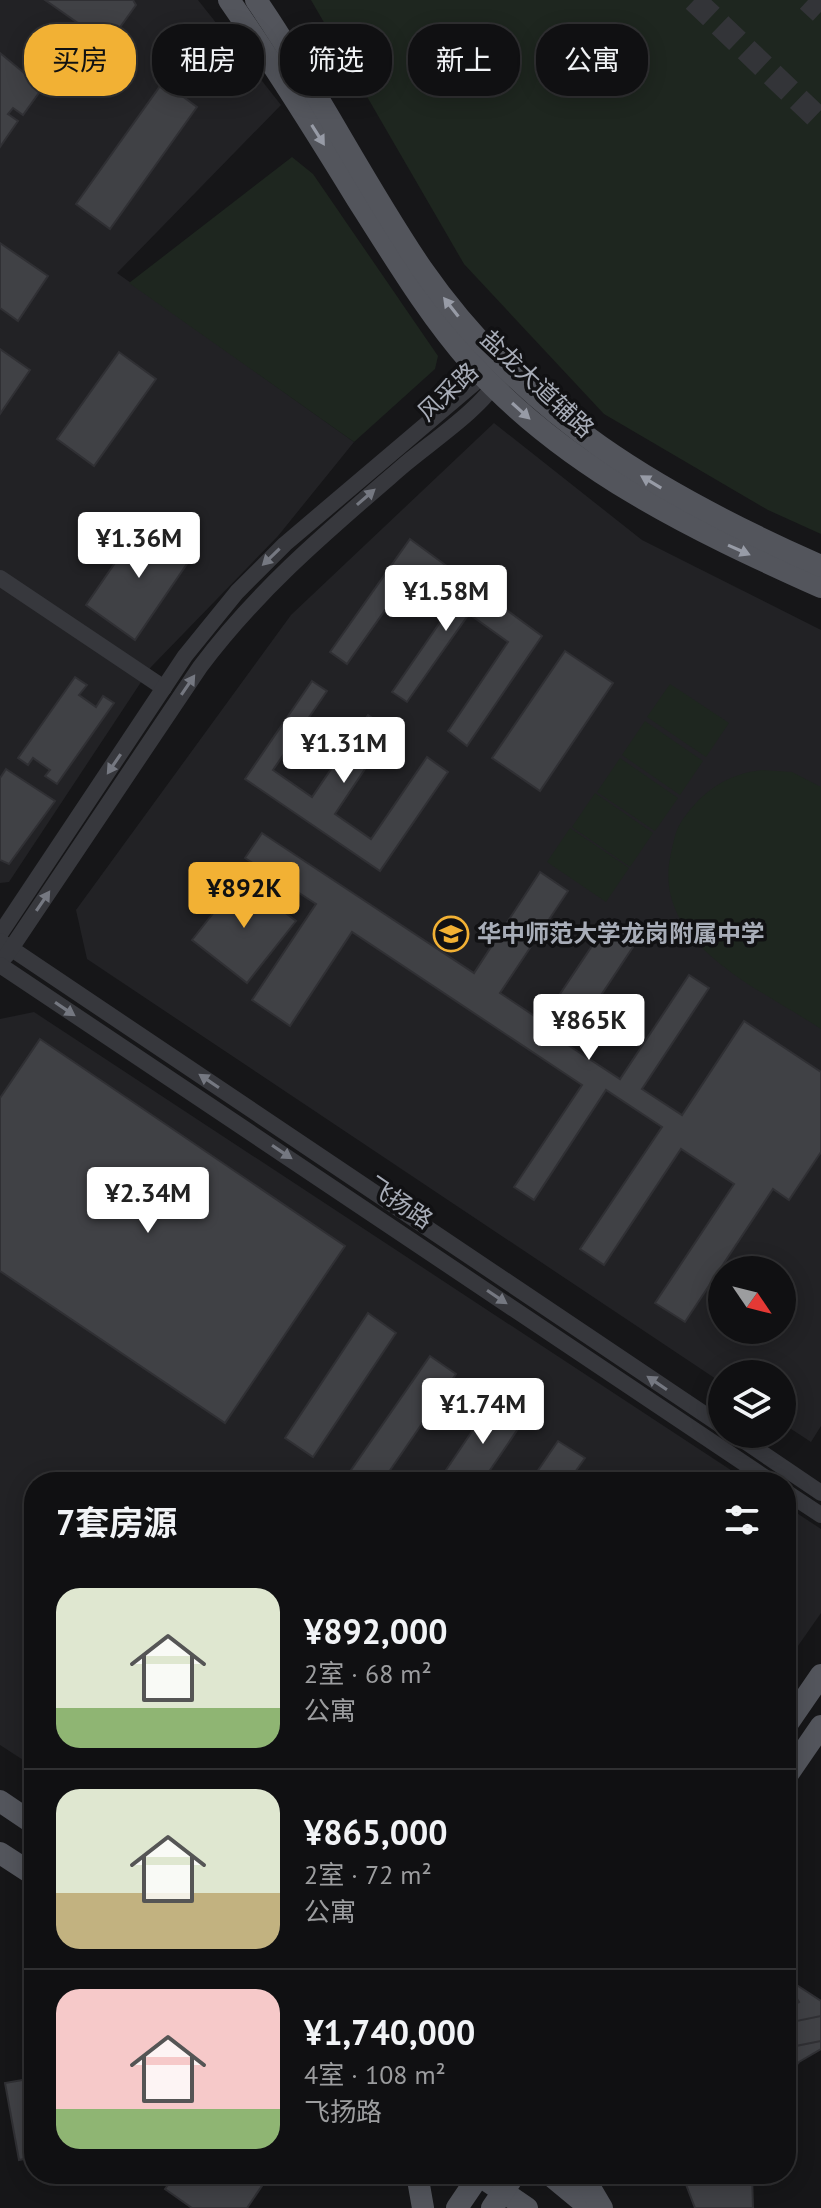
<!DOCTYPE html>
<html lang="zh">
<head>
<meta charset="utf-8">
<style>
  :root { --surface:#101012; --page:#19191b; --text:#f1f3f6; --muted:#9c9d9f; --line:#303032; --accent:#f2b134 }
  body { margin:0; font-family:"PT Sans","Noto Sans SC",sans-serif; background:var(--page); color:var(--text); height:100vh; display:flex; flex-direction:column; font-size:30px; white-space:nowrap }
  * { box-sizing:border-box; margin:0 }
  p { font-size:26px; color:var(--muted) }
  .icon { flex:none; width:44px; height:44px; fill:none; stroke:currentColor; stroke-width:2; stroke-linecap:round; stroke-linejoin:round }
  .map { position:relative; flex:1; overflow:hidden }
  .panel { position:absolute; left:24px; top:1472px; width:772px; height:712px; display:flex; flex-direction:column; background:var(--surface); border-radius:32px; box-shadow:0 4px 20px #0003,0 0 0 2px var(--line) }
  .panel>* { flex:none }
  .hud { position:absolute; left:24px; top:24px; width:774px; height:72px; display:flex; gap:16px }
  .needle { width:52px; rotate:125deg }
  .controls { position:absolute; left:708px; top:1256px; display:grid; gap:16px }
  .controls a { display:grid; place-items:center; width:88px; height:88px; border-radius:50%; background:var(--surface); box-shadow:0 4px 20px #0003,0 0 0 2px var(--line); font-size:40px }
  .price { position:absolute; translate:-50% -68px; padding:0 18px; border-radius:8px; background:#fff; color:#222; font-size:26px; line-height:52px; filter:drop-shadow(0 2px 4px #0008) }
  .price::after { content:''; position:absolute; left:50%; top:48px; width:24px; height:18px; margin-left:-12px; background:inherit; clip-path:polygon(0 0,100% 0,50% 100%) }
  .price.selected { background:var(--accent); color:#111 }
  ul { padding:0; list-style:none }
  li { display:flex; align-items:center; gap:24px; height:200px; padding:0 32px }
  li+li { border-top:2px solid var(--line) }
  li span { display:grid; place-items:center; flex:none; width:224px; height:160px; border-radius:24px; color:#555 }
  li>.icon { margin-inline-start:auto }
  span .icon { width:96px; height:96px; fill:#fffc; stroke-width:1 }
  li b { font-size:34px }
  h2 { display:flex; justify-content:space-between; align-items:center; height:96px; padding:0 32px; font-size:34px }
  .tag { padding:0 28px; border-radius:32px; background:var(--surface); box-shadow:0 4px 20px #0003,0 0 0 2px var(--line); font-size:28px; line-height:72px }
  .tag.selected { background:var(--accent); color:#111 }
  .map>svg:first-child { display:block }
  .built { fill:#222225; fill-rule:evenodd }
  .green { fill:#1e261f }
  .building { fill:#404145; stroke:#303034; stroke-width:2 }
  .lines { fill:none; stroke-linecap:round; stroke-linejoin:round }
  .highway-tunnel { stroke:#333438; stroke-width:24; stroke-dasharray:24 12; stroke-linecap:butt }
  .minor { stroke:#37383d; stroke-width:16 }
  .major { stroke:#53555c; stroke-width:22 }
  .oneway { fill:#979ba6 }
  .oneway2 { fill:#757881 }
  .labels { text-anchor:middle; stroke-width:7; stroke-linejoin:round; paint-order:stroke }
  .street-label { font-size:24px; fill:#a8adb8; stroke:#111113 }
  .poi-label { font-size:24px; font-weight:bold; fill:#a8adb8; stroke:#111113; text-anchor:start }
</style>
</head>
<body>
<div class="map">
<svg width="821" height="2208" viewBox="0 0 821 2208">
  <rect width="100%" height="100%" fill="#161618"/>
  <!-- built -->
  <g class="built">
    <polygon points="0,0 198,0 281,105 117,273 354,442 278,536 151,667 9,882 0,883"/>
    <path d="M494,423L642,540L821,630V1426L811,1442L782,1423V1374H722V1383L87,959L76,910L291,615ZM722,1270H782V1330H722Z"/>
    <polygon points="34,1012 749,1482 34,1482 34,1767 0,1745 0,1019"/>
    <polygon points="786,1506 821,1529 821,1613 786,1663"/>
  </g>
  <!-- green -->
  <g class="green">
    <polygon points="311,0 821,0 821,534 768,510 604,414 464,264"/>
    <polygon points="292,157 313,174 438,356 435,369 354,442 129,283"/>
    <polygon points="670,684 729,723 706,757 647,717"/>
    <polygon points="645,721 703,761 680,795 622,755"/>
    <polygon points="620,758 678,798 655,831 597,792"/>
    <path d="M762,770L792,772L821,787V1029C759,988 650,943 671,853C674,841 675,830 683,819C703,791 727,774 762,770Z"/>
    <polygon points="595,793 653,833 630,867 572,827"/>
    <polygon points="570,828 629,868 606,902 547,862"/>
  </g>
  <!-- building -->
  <g class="building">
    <polygon points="45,0 133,0 136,5 108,44"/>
    <polygon points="0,53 29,77 32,74 46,83 23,115 13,108 8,114 18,121 0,147"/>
    <polygon points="163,82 197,107 110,229 76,204"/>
    <polygon points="0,243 48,276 18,321 0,308"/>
    <polygon points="0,349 30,370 0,414"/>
    <polygon points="119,352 156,379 94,466 57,439"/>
    <polygon points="144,521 193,555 135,640 86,605"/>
    <polygon points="410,539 542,636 467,746 448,731 508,642 469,614 407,702 392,692 454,602 412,572 347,664 330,652"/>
    <polygon points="565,651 613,683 540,791 492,758"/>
    <polygon points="75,677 87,685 79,695 96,707 103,696 114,703 57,784 45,776 50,770 33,758 28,765 18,758"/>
    <polygon points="312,681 327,691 273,770 312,797 368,715 391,730 335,814 371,839 427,757 448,772 380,871 245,779"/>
    <polygon points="6,769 55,801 9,864 0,860 0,778"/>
    <polygon points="262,833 474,973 540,872 568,891 500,993 542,1021 608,922 637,941 568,1045 620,1079 689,975 709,988 642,1089 682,1115 744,1021 821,1072 821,1152 789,1200 773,1189 685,1322 655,1303 734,1184 681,1149 604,1265 580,1249 662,1127 606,1090 534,1200 514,1187 582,1085 352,932 290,1026 252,1000 316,904 245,858"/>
    <polygon points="241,878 296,921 247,983 192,940"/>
    <polygon points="40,1039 345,1246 225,1423 0,1271 0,1098"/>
    <polygon points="368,1313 396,1333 313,1457 285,1438"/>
    <polygon points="430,1356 456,1374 382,1482 363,1482 349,1473"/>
    <polygon points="493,1400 524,1420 482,1482 438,1482"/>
    <polygon points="558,1441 585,1458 568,1482 530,1482"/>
    <polygon points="786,1978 821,2001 821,2049 799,2062 786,2078"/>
    <polygon points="786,1983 799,2002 786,2010"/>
    <polygon points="786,2015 792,2022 821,2016 821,2041 796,2046 786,2059"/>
    <polygon points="34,2078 34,2157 19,2160 5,2083"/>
    <polygon points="176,2174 270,2174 247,2208 192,2208 165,2189"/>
    <polygon points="682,2174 752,2174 753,2208 695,2208"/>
  </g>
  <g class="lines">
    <!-- highway-tunnel -->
    <g class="highway-tunnel">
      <polyline points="694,0 821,121"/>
      <polyline points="808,0 821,12"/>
    </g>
    <!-- minor -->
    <g class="minor">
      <polyline points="0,578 164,688"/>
      <polyline points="0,934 185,656 237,592 285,544 490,370"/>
      <polyline points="0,941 722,1426"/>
      <path d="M6,956L200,667C258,589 331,528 404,465C431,442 482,408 498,379"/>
      <polyline points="0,965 772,1482"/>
      <polyline points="734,1434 821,1493"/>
      <polyline points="786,1492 821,1515"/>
    </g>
    <!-- major -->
    <g class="major">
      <path d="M229,0C274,65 316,132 357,199C393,255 427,313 471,363C566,469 694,530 821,587"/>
      <path d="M256,0C316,87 363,182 422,269C524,416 662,496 821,566"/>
      <polyline points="786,1726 821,1675"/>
      <polyline points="786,1777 821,1726"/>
      <polyline points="0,1801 34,1824"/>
      <polyline points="0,1853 34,1875"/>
      <polyline points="417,2174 423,2208"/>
      <polyline points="477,2174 527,2208"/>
      <polyline points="549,2174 590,2208"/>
      <polyline points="582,2174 602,2208"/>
      <polyline points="457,2208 480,2174"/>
      <polyline points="492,2208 515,2174"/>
    </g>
  </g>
  <!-- one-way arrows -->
  <defs><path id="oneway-solid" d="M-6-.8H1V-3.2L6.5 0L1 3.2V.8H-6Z" transform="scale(2)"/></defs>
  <g class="oneway">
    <use href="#oneway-solid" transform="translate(318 135) rotate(58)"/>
    <use href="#oneway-solid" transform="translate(451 307) rotate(-128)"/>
    <use href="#oneway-solid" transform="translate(521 411) rotate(42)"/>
    <use href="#oneway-solid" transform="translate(651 482) rotate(-149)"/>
    <use href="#oneway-solid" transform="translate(739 550) rotate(24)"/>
  </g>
  <g class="oneway2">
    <use href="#oneway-solid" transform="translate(366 497) rotate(-41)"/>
    <use href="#oneway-solid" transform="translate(271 557) rotate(136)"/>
    <use href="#oneway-solid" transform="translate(188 685) rotate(-56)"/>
    <use href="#oneway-solid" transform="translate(114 764) rotate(124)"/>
    <use href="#oneway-solid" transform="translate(43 901) rotate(-56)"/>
    <use href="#oneway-solid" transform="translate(65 1009) rotate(34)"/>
    <use href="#oneway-solid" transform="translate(209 1081) rotate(-146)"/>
    <use href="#oneway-solid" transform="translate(282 1152) rotate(34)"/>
    <use href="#oneway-solid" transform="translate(497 1297) rotate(34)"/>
    <use href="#oneway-solid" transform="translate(657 1383) rotate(-146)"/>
  </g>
  <!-- icons -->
  <defs>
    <g id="school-ring" transform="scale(1.8)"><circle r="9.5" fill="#111113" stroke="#f2b134" stroke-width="1.5"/><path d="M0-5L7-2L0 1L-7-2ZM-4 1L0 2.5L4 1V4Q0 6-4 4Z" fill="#f2b134"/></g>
  </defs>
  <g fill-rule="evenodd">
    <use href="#school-ring" x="451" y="934"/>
  </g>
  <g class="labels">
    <!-- street labels -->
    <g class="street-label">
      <text transform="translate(537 384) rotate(43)" y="8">盐龙大道辅路</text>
      <text transform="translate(448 392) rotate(-43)" y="8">风采路</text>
      <text transform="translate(400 1203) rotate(34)" y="8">飞扬路</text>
    </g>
    <!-- poi labels -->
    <g class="poi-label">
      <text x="477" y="942">华中师范大学龙岗附属中学</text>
    </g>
  </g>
</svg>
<div class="controls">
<a><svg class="needle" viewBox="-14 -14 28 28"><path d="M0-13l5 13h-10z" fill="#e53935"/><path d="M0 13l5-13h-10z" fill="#9c9d9f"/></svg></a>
<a><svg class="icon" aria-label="layers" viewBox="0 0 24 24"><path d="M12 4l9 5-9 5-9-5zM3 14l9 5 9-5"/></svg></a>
</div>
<b class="price" style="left:139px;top:580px">¥1.36M</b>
<b class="price" style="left:446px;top:633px">¥1.58M</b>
<b class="price" style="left:344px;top:785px">¥1.31M</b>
<b class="price selected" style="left:244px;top:930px">¥892K</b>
<b class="price" style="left:589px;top:1062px">¥865K</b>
<b class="price" style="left:148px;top:1235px">¥2.34M</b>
<b class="price" style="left:483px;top:1446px">¥1.74M</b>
<div class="hud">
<a class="tag selected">买房</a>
<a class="tag">租房</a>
<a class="tag">筛选</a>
<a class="tag">新上</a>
<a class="tag">公寓</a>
</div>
<section class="panel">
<h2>7套房源<svg class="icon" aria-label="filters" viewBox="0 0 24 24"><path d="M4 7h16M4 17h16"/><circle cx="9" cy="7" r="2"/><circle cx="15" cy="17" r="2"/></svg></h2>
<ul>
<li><span style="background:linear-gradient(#dfe7d0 75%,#8fb573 0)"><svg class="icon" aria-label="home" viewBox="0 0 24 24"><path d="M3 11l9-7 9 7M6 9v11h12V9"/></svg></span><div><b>¥892,000</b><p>2室 · 68 m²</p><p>公寓</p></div></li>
<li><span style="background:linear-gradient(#dfe7d0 65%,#c2b280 0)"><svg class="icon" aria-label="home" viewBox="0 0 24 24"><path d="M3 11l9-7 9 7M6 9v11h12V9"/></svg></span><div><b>¥865,000</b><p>2室 · 72 m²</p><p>公寓</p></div></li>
<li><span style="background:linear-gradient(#f6c9c9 75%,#8fb573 0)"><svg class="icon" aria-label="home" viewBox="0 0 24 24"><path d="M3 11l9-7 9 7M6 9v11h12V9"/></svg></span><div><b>¥1,740,000</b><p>4室 · 108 m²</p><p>飞扬路</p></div></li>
</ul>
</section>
</div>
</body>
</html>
